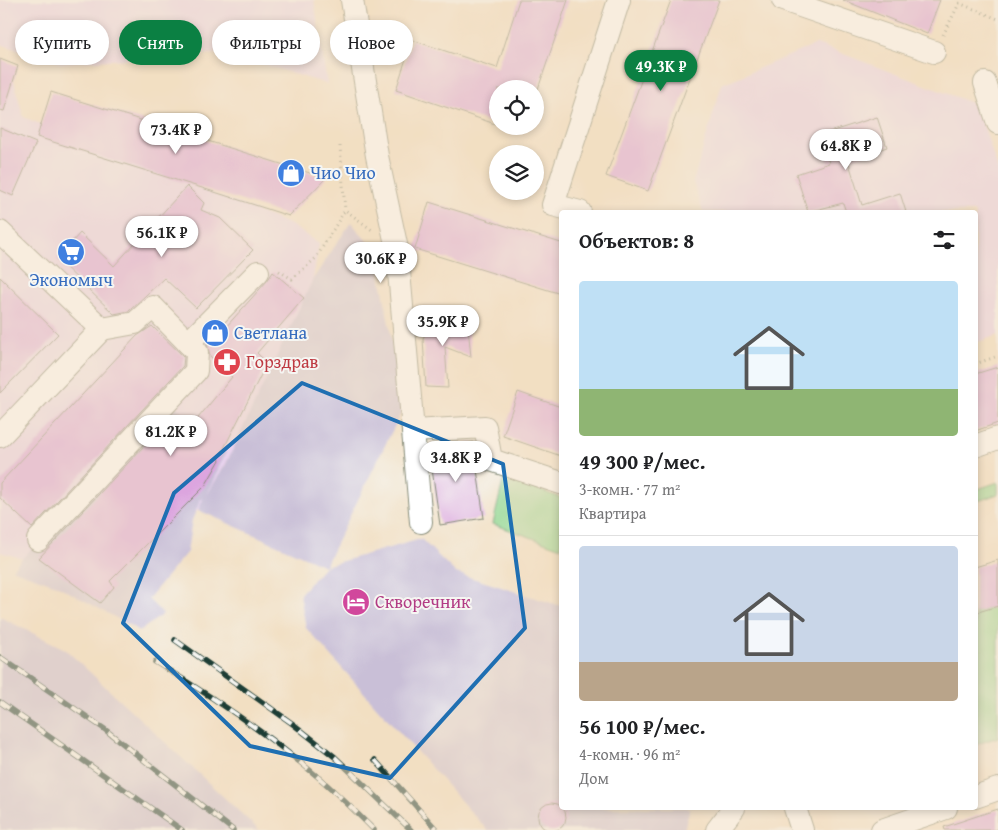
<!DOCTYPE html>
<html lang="ru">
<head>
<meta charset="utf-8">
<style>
  :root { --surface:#fff; --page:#f6f6f6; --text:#202124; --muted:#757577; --line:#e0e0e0; --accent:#0b8043 }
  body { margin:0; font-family:"Gentium Book Plus",serif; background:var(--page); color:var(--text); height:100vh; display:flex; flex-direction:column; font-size:19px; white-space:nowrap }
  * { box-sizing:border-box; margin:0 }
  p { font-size:16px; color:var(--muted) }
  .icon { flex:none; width:28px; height:28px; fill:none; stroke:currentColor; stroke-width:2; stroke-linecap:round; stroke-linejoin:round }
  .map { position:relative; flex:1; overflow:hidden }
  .panel { position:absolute; left:559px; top:210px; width:419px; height:600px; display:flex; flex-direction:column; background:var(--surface); border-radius:5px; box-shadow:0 2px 8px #0003 }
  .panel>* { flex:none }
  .guide { position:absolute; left:15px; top:20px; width:469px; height:45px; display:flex; gap:10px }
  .fabs { position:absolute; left:489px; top:80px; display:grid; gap:10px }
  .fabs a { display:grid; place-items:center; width:55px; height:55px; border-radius:50%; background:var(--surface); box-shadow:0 2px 8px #0003; font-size:25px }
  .price { position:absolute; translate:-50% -42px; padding:0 11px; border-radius:18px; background:#fff; color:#222; font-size:16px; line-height:32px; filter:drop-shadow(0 1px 2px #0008) }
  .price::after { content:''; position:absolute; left:50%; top:30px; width:15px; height:11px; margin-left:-8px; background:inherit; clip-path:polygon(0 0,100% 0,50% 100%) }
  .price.active { background:var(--accent); color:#fff }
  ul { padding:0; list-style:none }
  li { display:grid; align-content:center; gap:10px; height:265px; padding:0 20px }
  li+li { border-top:1px solid var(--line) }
  li span { display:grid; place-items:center; height:155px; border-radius:5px; color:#555 }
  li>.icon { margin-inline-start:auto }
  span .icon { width:90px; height:90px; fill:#fffc; stroke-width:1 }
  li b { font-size:21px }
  h2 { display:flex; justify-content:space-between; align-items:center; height:60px; padding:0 20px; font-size:21px }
  .tag { padding:0 18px; border-radius:22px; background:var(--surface); box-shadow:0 2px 8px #0003; font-size:18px; line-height:45px }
  .tag.active { background:var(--accent); color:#fff }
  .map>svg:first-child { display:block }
  .built { fill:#e8d2ee }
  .industrial { fill:#c9bfd7 }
  .green { fill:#92d790; stroke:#588a62 }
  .building { fill:#dca5df }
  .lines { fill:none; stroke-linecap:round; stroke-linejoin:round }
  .minor-casing { stroke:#888e7b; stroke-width:24 }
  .path { stroke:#888e7b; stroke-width:3; stroke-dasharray:1 4; stroke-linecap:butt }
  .minor { stroke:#fff; stroke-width:22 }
  .rail-casing { stroke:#1f3d34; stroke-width:5.5 }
  .rail { stroke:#f6f6f2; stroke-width:4; stroke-dasharray:11; stroke-linecap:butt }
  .marked { fill:none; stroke:#1f6fb2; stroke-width:4; stroke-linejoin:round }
  .labels { text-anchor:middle; stroke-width:4; stroke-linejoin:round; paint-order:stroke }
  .shop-label { font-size:18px; fill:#366cbe; stroke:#f6f6f2; text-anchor:start }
  .health-label { font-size:18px; fill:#be3a42; stroke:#f6f6f2; text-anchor:start }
  .hotel-label { font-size:18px; fill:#b23c85; stroke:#f6f6f2; text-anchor:start }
</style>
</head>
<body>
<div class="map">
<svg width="998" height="830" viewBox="0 0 998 830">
  <rect width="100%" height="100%" fill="#f6f6f2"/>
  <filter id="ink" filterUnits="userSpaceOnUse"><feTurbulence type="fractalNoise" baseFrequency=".02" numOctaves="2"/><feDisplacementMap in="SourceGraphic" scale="10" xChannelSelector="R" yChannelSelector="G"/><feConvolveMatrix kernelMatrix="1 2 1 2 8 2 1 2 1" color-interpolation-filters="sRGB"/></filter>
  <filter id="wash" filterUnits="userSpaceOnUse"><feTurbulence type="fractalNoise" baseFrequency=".0096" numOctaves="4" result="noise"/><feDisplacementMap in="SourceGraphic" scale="20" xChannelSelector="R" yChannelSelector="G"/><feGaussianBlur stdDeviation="1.12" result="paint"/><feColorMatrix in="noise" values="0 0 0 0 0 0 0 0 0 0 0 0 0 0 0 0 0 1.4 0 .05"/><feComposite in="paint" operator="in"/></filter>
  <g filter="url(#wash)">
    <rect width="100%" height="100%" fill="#f2dfc2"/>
    <!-- built -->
    <g class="built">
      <polygon points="0,0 314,0 327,84 227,53 60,63 0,44"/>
      <polygon points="817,44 977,105 998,170 998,335 975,343 975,212 703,212 693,182 722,84"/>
      <polygon points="0,68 12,72 23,117 291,225 319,244 313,279 304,301 226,464 198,510 102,610 42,564 0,552"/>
    </g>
    <!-- industrial -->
    <g class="industrial">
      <polygon points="351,222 376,252 404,407 325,566 421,539 456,573 561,606 561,808 690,808 684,830 487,830 306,628 300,594 325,566 198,510 203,499 201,499 192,520 187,552 148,599 163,614 140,631 56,585 12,569 171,402 226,452 206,496 226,464 313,279"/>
      <polygon points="0,617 65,649 259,830 0,830"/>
    </g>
    <!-- green -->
    <g class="green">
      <polygon points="504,477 561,498 561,548 493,524"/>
      <polygon points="998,482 998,494 975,502 975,490"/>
      <polygon points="998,606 998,737 975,745 975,613"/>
    </g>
    <g id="blocks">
      <!-- building -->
      <g class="building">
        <polygon points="519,0 568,0 538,89 498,89 498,125 396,90 412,40 497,68"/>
        <polygon points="671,0 719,0 648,191 606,176"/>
        <polygon points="843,0 940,0 927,34"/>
        <polygon points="131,22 150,28 145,45 125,39"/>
        <polygon points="0,59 18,66 4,111 0,110"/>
        <polygon points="51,92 246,153 326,178 289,216 202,188 37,137"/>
        <polygon points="877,117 887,147 848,160 862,205 900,193 906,212 846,212 843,203 808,212 796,174 829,163 820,135"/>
        <polygon points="0,128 36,143 13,196 0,190"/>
        <polygon points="187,186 204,203 201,210 220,218 253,250 196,308 164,278 129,311 114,314 57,259 80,233 114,266"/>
        <polygon points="429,202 561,243 561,294 415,249"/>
        <polygon points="273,272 304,298 257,353 267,363 219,458 220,460 205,486 110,581 114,587 100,603 39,558 173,415 189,429 232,377 210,356 207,343 223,326 225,328 267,281"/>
        <polygon points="0,277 58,334 0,393"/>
        <polygon points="434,310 468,327 471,357 445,347 448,388 426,387 423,339"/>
        <polygon points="152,326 184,357 183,366 32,528 0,498 0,483 137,336"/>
        <polygon points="998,367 998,423 975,431 975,374"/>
        <polygon points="518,392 561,407 561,456 503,436"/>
        <polygon points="473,442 484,518 440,525 429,448"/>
        <polygon points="998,560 998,606 975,613 975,567"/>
        <circle cx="552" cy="817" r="14"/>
        <polygon points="998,809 998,830 945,830 944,827"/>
      </g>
    </g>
  </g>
  <g filter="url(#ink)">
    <use href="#blocks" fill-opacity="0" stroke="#888e7b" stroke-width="1"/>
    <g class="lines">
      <!-- minor casing -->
      <g class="minor-casing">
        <g id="minor">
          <polyline points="352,0 377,156 397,249 421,522"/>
          <polyline points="783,0 934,52"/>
          <polyline points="985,83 998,123"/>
          <polyline points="580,212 553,205 619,0"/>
          <polyline points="0,232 102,329 135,323 153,307 197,352 196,371 38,540"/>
          <polyline points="188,343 258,272"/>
          <polyline points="413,431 485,427 491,460 561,483"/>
          <polyline points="0,436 102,329"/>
          <polyline points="975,446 998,438"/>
          <polyline points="975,797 998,789"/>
          <polyline points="795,808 802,830"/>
          <polyline points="717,830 734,808"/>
          <polyline points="882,830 946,808"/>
        </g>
      </g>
      <!-- path -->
      <g class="path">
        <polyline points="959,3 998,19"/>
        <polyline points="943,35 961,0"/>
        <polyline points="340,146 345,210"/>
        <polyline points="279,271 292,279 316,258 345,210 372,230"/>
        <polyline points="975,364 998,356"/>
      </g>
      <!-- minor -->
      <use href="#minor" class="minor"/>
      <!-- rail casing -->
      <g class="rail-casing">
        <g id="rail">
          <polyline points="175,640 293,724 335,757 411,830"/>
          <polyline points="0,657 103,728 233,830"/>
          <path d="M155,662C212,696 267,734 318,777C338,794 356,812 374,830"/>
          <polyline points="0,702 182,830"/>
          <polyline points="375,760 437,830"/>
        </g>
      </g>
      <!-- rail -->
      <use href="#rail" class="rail"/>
    </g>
  </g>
  <!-- marked area -->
  <path d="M0 0H998V830H0ZM302,383L503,464L525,628L390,778L250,746L123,623L174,493Z" fill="#f2dfc2" fill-opacity=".55" fill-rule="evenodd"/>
  <path class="marked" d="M302,383L503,464L525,628L390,778L250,746L123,623L174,493Z"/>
  <!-- icons -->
  <defs>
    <g id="shop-disc" transform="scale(1.4375)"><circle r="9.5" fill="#3f7fe0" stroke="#f6f6f2"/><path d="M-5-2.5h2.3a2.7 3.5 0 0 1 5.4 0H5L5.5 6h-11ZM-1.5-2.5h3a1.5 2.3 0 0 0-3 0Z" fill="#fff"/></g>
    <g id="supermarket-disc" transform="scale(1.4375)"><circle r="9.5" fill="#3f7fe0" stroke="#f6f6f2"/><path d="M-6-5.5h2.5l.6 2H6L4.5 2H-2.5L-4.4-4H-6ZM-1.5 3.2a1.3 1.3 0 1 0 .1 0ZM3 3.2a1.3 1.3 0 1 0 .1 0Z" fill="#fff"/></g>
    <g id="pharmacy-disc" transform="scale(1.4375)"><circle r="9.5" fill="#e0444e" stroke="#f6f6f2"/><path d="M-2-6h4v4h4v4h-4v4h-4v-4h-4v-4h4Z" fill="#fff"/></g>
    <g id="hotel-disc" transform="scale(1.4375)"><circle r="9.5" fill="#d1479c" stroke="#f6f6f2"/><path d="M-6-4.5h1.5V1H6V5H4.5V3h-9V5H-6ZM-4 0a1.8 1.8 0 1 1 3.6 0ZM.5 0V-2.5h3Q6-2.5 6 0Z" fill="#fff"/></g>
  </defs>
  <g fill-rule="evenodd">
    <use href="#shop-disc" x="291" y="173"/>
    <use href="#supermarket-disc" x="71" y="252"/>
    <use href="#shop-disc" x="215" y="333"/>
    <use href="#pharmacy-disc" x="227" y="362"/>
    <use href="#hotel-disc" x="356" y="602"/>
  </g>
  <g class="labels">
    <!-- shop labels -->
    <g class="shop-label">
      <text x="310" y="179">Чио Чио</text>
      <text x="71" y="286" text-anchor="middle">Экономыч</text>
      <text x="234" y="339">Светлана</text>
    </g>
    <!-- health labels -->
    <g class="health-label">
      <text x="246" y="368">Горздрав</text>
    </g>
    <!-- hotel labels -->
    <g class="hotel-label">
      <text x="375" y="608">Скворечник</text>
    </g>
  </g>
</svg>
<div class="fabs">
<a><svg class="icon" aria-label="locate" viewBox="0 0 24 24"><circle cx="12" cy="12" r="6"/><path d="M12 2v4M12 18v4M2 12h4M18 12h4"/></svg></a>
<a><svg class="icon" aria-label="layers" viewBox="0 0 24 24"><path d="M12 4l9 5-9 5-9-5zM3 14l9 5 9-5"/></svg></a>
</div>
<b class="price active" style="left:661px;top:92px">49.3K ₽</b>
<b class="price" style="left:176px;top:155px">73.4K ₽</b>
<b class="price" style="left:846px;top:171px">64.8K ₽</b>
<b class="price" style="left:162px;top:258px">56.1K ₽</b>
<b class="price" style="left:381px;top:284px">30.6K ₽</b>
<b class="price" style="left:443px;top:347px">35.9K ₽</b>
<b class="price" style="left:171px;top:457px">81.2K ₽</b>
<b class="price" style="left:456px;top:483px">34.8K ₽</b>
<div class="guide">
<a class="tag">Купить</a>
<a class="tag active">Снять</a>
<a class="tag">Фильтры</a>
<a class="tag">Новое</a>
</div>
<section class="panel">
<h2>Объектов: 8<svg class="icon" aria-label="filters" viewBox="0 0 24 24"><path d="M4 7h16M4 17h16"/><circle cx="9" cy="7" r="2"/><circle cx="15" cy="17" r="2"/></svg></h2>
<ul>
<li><span style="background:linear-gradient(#bfe0f5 70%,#8fb573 0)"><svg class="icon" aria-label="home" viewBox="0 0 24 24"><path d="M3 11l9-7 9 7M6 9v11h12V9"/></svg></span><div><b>49 300 ₽/мес.</b><p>3-комн. · 77 m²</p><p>Квартира</p></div></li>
<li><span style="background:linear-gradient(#c9d6e8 75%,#b9a48a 0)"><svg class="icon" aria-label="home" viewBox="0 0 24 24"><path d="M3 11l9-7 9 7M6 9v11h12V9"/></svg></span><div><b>56 100 ₽/мес.</b><p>4-комн. · 96 m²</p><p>Дом</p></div></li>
</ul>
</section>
</div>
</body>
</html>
